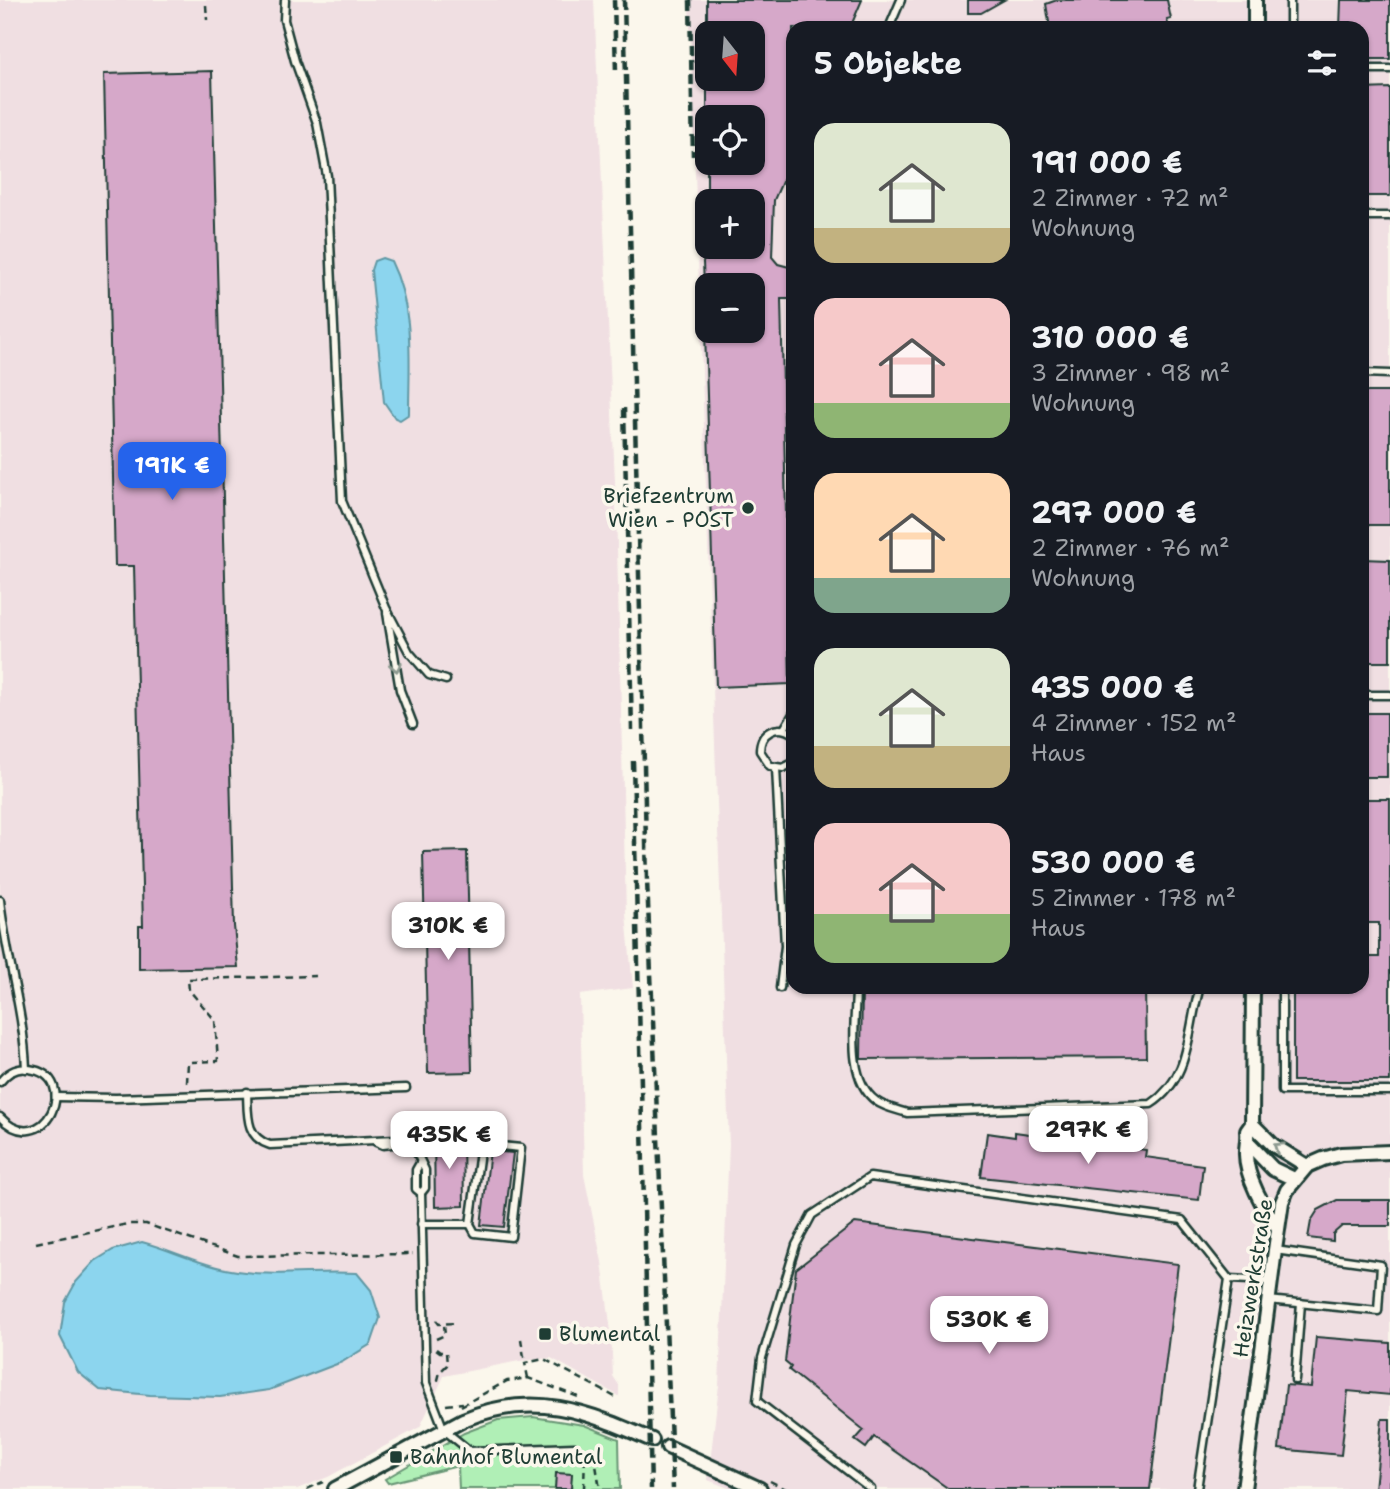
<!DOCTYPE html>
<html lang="de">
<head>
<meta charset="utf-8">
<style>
  :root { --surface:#171b24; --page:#242831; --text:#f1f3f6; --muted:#9ea1a6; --accent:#2563eb }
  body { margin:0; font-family:"Shantell Sans",sans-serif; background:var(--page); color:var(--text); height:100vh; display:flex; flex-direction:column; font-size:26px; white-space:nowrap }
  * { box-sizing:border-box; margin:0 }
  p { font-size:23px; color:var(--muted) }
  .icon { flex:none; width:38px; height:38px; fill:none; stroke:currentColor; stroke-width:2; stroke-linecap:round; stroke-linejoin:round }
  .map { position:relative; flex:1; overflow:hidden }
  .sheet { position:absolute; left:786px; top:21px; width:583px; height:973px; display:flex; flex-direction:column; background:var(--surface); border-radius:21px; box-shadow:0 2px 5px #0004 }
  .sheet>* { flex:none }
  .needle { width:46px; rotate:163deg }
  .controls { position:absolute; left:695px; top:21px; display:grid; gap:14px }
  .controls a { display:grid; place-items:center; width:70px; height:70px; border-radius:14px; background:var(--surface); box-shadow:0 2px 5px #0004; font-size:35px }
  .price { position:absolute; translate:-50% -60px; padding:0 16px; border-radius:14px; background:#fff; color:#222; font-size:23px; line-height:46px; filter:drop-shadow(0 2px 4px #0008) }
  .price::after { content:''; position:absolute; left:50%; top:42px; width:21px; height:16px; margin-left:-10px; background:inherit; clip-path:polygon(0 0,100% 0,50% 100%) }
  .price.active { background:var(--accent); color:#fff }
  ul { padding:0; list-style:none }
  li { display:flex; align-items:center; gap:21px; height:175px; padding:0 28px }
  li span { display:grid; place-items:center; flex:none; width:196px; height:140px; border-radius:21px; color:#555 }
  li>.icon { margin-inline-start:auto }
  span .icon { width:84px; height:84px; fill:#fffc; stroke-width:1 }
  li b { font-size:30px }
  h2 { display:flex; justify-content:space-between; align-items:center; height:84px; padding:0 28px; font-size:30px }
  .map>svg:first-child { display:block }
  .built { fill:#f0dfe2; fill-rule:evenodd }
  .green { fill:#b0efb6; stroke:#689675; stroke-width:2 }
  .water { fill:#8cd5ee; stroke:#6098a4; stroke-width:2 }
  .building { fill:#d6a8c9; stroke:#1f3d34; stroke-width:2 }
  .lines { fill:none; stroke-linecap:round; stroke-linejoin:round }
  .lane-casing { stroke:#1f3d34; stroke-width:11 }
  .street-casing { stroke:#1f3d34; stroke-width:18 }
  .path { stroke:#1f3d34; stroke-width:2.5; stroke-dasharray:7 5; stroke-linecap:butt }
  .lane { stroke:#fbf7ec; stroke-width:6 }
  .street { stroke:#fbf7ec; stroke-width:12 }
  .rail { stroke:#1f3d34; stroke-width:4.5; stroke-dasharray:10 5; stroke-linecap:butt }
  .oneway { stroke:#8d9a90 }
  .poi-dot { fill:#1f3d34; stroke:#fbf7ec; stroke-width:2.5 }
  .labels { text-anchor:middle; stroke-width:7; stroke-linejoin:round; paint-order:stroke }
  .poi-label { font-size:21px; fill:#1f3d34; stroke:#fbf7ec; text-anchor:start }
  .street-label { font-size:21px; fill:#1f3d34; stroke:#fbf7ec }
</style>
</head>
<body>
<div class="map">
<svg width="1390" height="1489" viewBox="0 0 1390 1489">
  <rect width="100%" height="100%" fill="#fbf7ec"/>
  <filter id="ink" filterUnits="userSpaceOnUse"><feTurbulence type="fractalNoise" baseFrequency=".0143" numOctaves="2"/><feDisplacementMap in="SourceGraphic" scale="14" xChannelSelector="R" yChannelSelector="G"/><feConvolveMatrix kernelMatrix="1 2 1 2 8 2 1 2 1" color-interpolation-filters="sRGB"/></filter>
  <g filter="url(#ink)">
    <!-- built -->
    <g class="built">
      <polygon points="0,0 594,0 616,505 626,914 633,988 580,995 584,1175 602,1262 611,1332 613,1376 619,1385 619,1396 551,1358 519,1361 444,1376 420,1427 328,1477 297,1489 0,1489"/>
      <path d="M689,0H1390V1489H731L708,1480L719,1385L729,1145ZM793,28H1362V987H793ZM707,33H752V79H707ZM707,117H752V163H707ZM707,201H752V247H707ZM707,285H752V331H707Z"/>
    </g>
    <!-- green -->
    <polygon class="green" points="533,1417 584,1425 619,1439 620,1489 459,1489 458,1466 388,1483 385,1479 464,1433 498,1420"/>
    <!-- water -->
    <g class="water">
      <path d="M382,258L391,261C415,310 409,361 409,414L400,420L395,418L384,402L371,270L374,261Z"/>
      <path d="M142,1242C172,1250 200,1265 231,1270C273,1278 315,1270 357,1273L371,1290L380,1318L371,1344L342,1362L269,1390L220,1397L150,1395L100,1390L78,1372L60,1336L65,1302L76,1282L95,1261L113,1250Z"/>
    </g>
    <!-- building -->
    <g class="building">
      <polygon points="707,0 862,0 850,28 793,28 793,157 774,200 772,257 778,264 793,268 793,299 781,299 790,684 716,687 705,331 752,331 752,285 704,285 703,262 707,257 707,247 752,247 752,201 707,201 707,163 752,163 752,117 707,117 707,79 752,79 752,33 707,33"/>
      <polygon points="968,0 1004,0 981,13 968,13"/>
      <polygon points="1057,0 1167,0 1171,19 1167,20 1169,28 1050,28 1046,4"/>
      <polygon points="1341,0 1390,0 1390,59 1362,59 1362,28 1340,28"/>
      <polygon points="212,71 234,926 238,967 139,969 139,926 143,926 134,566 115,566 104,74"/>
      <polygon points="1390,88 1390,196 1362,196 1362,89"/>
      <rect x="1362" y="392" width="28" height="133"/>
      <polygon points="1362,559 1390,560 1390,662 1362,662"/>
      <rect x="1362" y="713" width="25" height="64"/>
      <polygon points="1362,799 1390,799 1390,1081 1293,1081 1293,987 1362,987 1362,957 1379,957 1379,923 1362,923"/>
      <polygon points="467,851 472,1072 428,1073 423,852"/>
      <polygon points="862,987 1145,987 1146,1057 861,1059"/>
      <polygon points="1015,1132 1146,1150 1145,1157 1203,1165 1199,1200 981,1177 987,1133 1015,1137"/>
      <polygon points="434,1135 463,1135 464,1206 435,1207"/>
      <polygon points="490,1151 513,1153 504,1227 481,1225"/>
      <polygon points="1337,1200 1390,1200 1390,1226 1342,1226 1333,1234 1333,1241 1308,1238 1311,1221 1318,1210"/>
      <polygon points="855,1223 1178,1264 1150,1489 949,1489 874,1437 866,1448 855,1440 864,1430 789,1370 791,1367 785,1362 796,1269"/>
      <polygon points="1316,1337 1390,1343 1390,1395 1348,1391 1341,1455 1279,1449 1286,1385 1311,1387"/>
      <polygon points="1382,1419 1390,1419 1390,1489 1375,1489"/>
      <polygon points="556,1473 572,1474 571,1489 555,1489"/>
    </g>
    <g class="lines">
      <!-- lane casing -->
      <g class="lane-casing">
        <g id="lane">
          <polyline points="285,0 284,20 295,61 317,123 327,176 342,501 386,608 409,652 429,675 446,680"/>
          <polyline points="889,28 901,0"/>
          <polyline points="1290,28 1290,0"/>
          <polyline points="1362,69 1390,69"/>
          <polyline points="1362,216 1390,216"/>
          <polyline points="1362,373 1390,374"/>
          <polyline points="387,613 400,690 413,724"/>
          <polyline points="1362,695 1390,695"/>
          <polyline points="784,729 793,714"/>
          <path d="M793,734C777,723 760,732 760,751L770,766L783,768L793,763"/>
          <polyline points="776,768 785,946 780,988"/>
          <path d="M0,900C6,957 24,1012 26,1069"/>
          <path d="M856,987C856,1021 845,1078 876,1101C884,1107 898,1110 907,1113L1151,1104C1192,1077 1187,1029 1200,987"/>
          <polyline points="1282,987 1282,1091 1390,1091"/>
          <path d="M0,1082C7,1073 17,1067 29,1069C84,1076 43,1163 0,1117"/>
          <path d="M247,1092C248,1115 245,1137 270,1145L396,1139L416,1151L425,1170V1188L421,1193"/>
          <polyline points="56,1097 116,1098 406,1088"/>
          <polyline points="376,1142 383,1145 401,1143"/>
          <polygon points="481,1144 521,1148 511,1237 475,1233 470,1224"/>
          <polyline points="420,1163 416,1170 416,1189 421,1193 426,1383 444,1430 470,1451 574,1447"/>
          <polyline points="421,1224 470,1224"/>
          <polyline points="1229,1279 1270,1281"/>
          <polyline points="1268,1300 1378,1311 1381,1265 1275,1250"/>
          <polyline points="1295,1380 1301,1303"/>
          <polyline points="871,1489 757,1401 762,1358 796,1245 812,1215 870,1177 1182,1220 1229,1279 1197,1489"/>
        </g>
      </g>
      <!-- street casing -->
      <g class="street-casing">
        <g id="street">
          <polyline points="1255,0 1255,28"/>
          <path d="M1253,987L1252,1124L1247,1131C1248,1139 1246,1145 1246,1152C1245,1176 1264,1209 1278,1228"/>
          <polyline points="1252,1124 1273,1145 1307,1166"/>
          <polyline points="1249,1144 1273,1169 1294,1179"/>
          <polyline points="668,1447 760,1489"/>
          <path d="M335,1489L463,1420C533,1390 586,1411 652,1440"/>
          <polyline points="1244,1489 1275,1250 1282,1202 1287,1190 1307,1166 1323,1159 1341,1154 1390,1152"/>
        </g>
      </g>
      <!-- path -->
      <g class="path">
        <polyline points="206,5 207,20"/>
        <polyline points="187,1083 188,1062 218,1061 215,1020 189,990 188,979 316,976"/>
        <polyline points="36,1243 128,1224 146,1224 238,1256 413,1254"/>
        <polyline points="436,1320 439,1324 455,1323"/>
        <polyline points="436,1339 445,1335 444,1324"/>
        <polyline points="521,1339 525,1363"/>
        <polyline points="436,1349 440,1352 446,1352 447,1365 440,1372 437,1384"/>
        <polyline points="528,1378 525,1363 544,1359 619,1399"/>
        <polyline points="446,1405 463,1403"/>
        <polyline points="461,1406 507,1381 528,1378 581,1398"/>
        <polyline points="584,1449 594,1453 600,1489"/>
        <polyline points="770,1481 786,1489"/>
        <polyline points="307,1489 323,1482"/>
        <polyline points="584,1489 585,1450"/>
      </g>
      <!-- lane -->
      <use href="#lane" class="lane"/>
      <!-- street -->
      <use href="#street" class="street"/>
      <!-- rail -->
      <g class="rail">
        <polyline points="614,0 616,72"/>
        <polyline points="624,0 647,880 673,1489"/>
        <polyline points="690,0 693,156"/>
        <polyline points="624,408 632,730"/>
        <polyline points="633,761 651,1489"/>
      </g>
    </g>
    <!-- one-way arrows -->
    <defs><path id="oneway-chevron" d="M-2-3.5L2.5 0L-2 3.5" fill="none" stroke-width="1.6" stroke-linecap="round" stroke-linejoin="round" transform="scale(1.75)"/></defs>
    <g class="oneway">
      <use href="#oneway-chevron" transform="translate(396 667) rotate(80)"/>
      <use href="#oneway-chevron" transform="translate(1278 1147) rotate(-146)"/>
    </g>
  </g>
  <!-- markers -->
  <g class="poi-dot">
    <circle cx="748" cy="508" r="7"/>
    <rect x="538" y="1327" width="14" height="14" rx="3.5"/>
    <rect x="389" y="1450" width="14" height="14" rx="3.5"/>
  </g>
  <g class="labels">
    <!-- poi labels -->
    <g class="poi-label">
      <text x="734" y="503" text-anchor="end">Briefzentrum<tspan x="734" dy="24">Wien - POST</tspan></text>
      <text x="559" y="1341">Blumental</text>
      <text x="410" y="1464">Bahnhof Blumental</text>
    </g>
    <!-- street labels -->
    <g class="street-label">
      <text transform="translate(1253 1278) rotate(-81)" y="7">Heizwerkstraße</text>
    </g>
  </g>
</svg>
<div class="controls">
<a><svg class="needle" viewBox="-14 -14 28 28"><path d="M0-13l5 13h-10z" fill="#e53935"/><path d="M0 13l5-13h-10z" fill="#9ea1a6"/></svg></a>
<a><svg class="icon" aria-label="locate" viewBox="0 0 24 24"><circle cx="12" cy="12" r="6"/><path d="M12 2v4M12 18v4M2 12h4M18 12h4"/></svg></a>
<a>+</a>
<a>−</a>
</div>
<b class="price active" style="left:172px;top:502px">191K €</b>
<b class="price" style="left:448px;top:962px">310K €</b>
<b class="price" style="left:1088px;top:1166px">297K €</b>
<b class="price" style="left:449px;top:1171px">435K €</b>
<b class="price" style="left:989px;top:1356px">530K €</b>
<section class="sheet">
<h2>5 Objekte<svg class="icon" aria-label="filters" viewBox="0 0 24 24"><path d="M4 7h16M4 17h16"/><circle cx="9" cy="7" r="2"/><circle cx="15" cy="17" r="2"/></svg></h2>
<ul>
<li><span style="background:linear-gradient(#dfe7d0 75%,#c2b280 0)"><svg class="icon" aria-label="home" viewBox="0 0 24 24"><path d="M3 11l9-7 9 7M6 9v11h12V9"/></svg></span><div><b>191 000 €</b><p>2 Zimmer · 72 m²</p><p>Wohnung</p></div></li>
<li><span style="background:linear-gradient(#f6c9c9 75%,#8fb573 0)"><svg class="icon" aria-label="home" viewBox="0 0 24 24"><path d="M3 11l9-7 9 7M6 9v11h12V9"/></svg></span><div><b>310 000 €</b><p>3 Zimmer · 98 m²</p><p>Wohnung</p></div></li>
<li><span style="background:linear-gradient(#ffd9b3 75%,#7fa58c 0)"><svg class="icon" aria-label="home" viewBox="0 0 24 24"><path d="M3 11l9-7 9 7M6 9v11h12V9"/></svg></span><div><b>297 000 €</b><p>2 Zimmer · 76 m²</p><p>Wohnung</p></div></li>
<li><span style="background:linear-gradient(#dfe7d0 70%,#c2b280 0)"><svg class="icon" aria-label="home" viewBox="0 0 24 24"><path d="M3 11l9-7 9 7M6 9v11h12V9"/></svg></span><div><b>435 000 €</b><p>4 Zimmer · 152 m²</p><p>Haus</p></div></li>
<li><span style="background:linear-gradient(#f6c9c9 65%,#8fb573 0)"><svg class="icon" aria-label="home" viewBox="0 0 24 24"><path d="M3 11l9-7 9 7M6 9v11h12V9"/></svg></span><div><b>530 000 €</b><p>5 Zimmer · 178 m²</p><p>Haus</p></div></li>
</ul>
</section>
</div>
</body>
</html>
